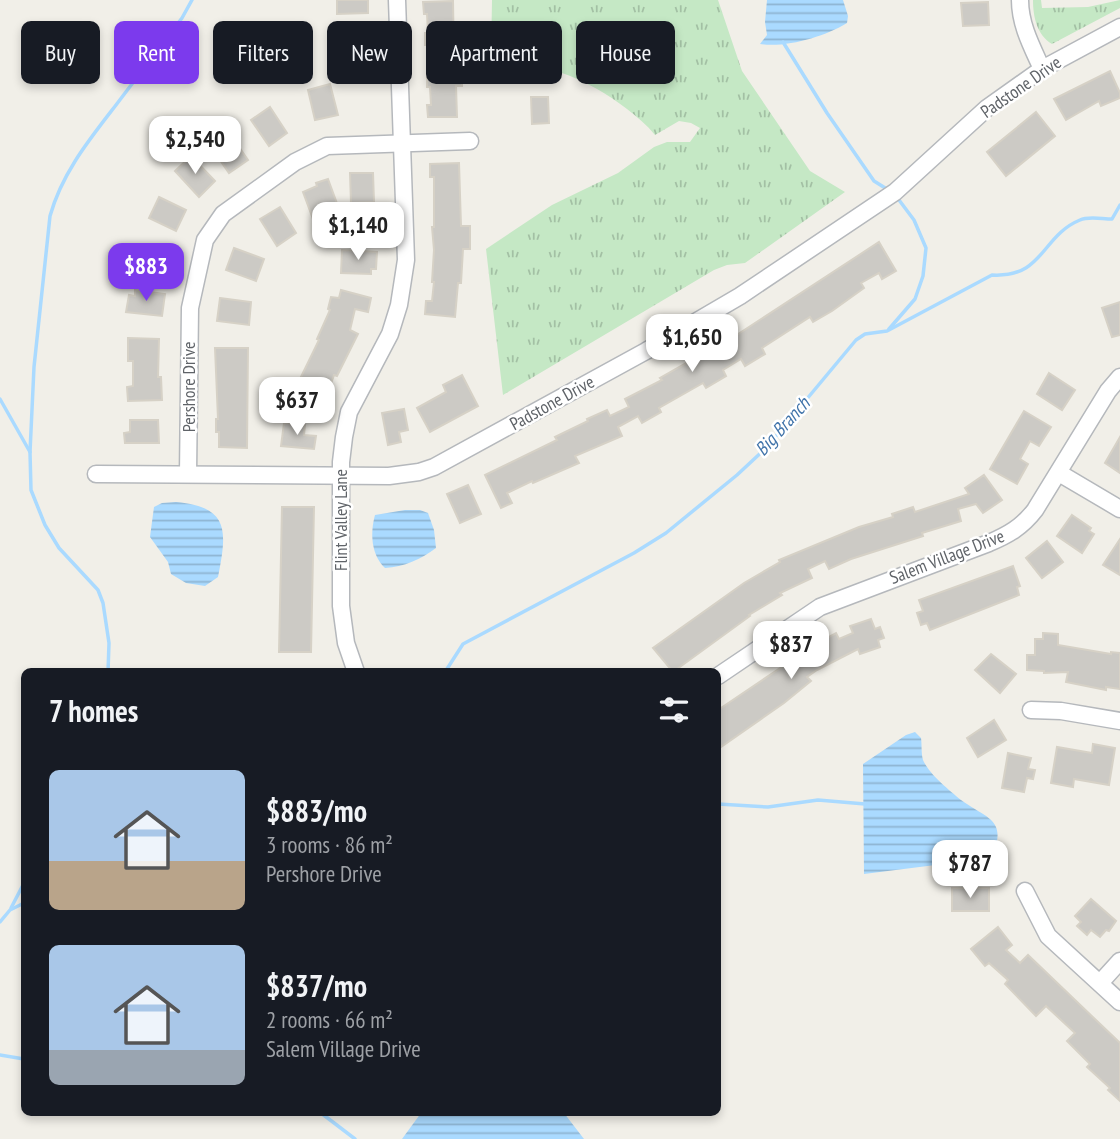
<!DOCTYPE html>
<html lang="en">
<head>
<meta charset="utf-8">
<style>
  :root { --surface:#171b24; --page:#242831; --text:#f1f3f6; --muted:#9ea1a6; --accent:#7c3aed }
  body { margin:0; font-family:"PT Sans Narrow",sans-serif; background:var(--page); color:var(--text); height:100vh; display:flex; flex-direction:column; font-size:26px; white-space:nowrap }
  * { box-sizing:border-box; margin:0 }
  p { font-size:23px; color:var(--muted) }
  .icon { flex:none; width:38px; height:38px; fill:none; stroke:currentColor; stroke-width:2; stroke-linecap:round; stroke-linejoin:round }
  .map { position:relative; flex:1; overflow:hidden }
  .details { position:absolute; left:21px; top:668px; width:700px; height:448px; display:flex; flex-direction:column; background:var(--surface); border-radius:10px; box-shadow:0 4px 10px #0003 }
  .details>* { flex:none }
  .banner { position:absolute; left:21px; top:21px; width:700px; height:63px; display:flex; gap:14px }
  .price { position:absolute; translate:-50% -60px; padding:0 16px; border-radius:14px; background:#fff; color:#222; font-size:23px; line-height:46px; filter:drop-shadow(0 2px 4px #0008) }
  .price::after { content:''; position:absolute; left:50%; top:42px; width:21px; height:16px; margin-left:-10px; background:inherit; clip-path:polygon(0 0,100% 0,50% 100%) }
  .price.on { background:var(--accent); color:#fff }
  ul { padding:0; list-style:none }
  li { display:flex; align-items:center; gap:21px; height:175px; padding:0 28px }
  li span { display:grid; place-items:center; flex:none; width:196px; height:140px; border-radius:10px; color:#555 }
  li>.icon { margin-inline-start:auto }
  span .icon { width:84px; height:84px; fill:#fffc; stroke-width:1 }
  li b { font-size:30px }
  h2 { display:flex; justify-content:space-between; align-items:center; height:84px; padding:0 28px; font-size:30px }
  .chip { padding:0 24px; border-radius:10px; background:var(--surface); box-shadow:0 4px 10px #0003; font-size:24px; line-height:63px }
  .chip.on { background:var(--accent); color:#fff }
  .map>svg:first-child { display:block }
  .grass { fill:url(#grass-tufts) }
  .water { fill:url(#water-rules) }
  .lines { fill:none; stroke-linecap:round; stroke-linejoin:round }
  .stream { stroke:#aadaff; stroke-width:3.5 }
  .building { fill:#cccac5; stroke:#d6d1c6; stroke-width:2 }
  .minor-casing { stroke:#b5b8bc; stroke-width:19 }
  .minor { stroke:#fff; stroke-width:16 }
  .labels { text-anchor:middle; stroke-width:5; stroke-linejoin:round; paint-order:stroke }
  .street-label { font-size:18px; fill:#5f6368; stroke:#fff }
  .water-label { font-size:19px; font-style:italic; fill:#4174aa; stroke:#fff }
</style>
</head>
<body>
<div class="map">
<svg width="1120" height="1139" viewBox="0 0 1120 1139">
  <defs>
    <pattern id="grass-tufts" width="24" height="20" patternUnits="userSpaceOnUse" patternTransform="scale(1.75)"><rect width="24" height="20" fill="#c5e8c5"/><path d="M3 7l-1-3M5 7V3M7 7l1-3M15 17l-1-3M17 17v-4M19 17l1-3" fill="none" stroke="#a3c0a4"/></pattern>
    <pattern id="water-rules" width="6" height="5" patternUnits="userSpaceOnUse" patternTransform="scale(1.75)"><rect width="6" height="5" fill="#aadaff"/><path d="M0 2.5h6" fill="none" stroke="#8eb4d2"/></pattern>
  </defs>
  <rect width="100%" height="100%" fill="#f1efe8"/>
  <!-- grass -->
  <g class="grass">
    <path d="M492,0H718L742,71L810,171L845,192L745,263L727,265L714,270L503,395L486,249L552,205L618,173L654,147L667,142H690L700,128L691,123L679,121L655,135C647,125 637,117 627,109C580,73 547,67 491,55Z"/>
    <path d="M1033,0H1041L1042,8L1088,7L1120,0V8L1052,44C1037,35 1033,17 1033,0Z"/>
  </g>
  <!-- water -->
  <g class="water">
    <path d="M767,0H843L848,16L847,23C824,37 786,48 760,44L767,35L765,22Z"/>
    <path d="M176,502C230,507 227,531 218,577L205,586L186,583L171,574L168,562L150,537L154,507L162,503Z"/>
    <path d="M405,510H420L428,513L434,530L436,548C421,559 404,567 385,568C371,555 370,533 375,515Z"/>
    <path d="M915,732L921,738C922,744 921,753 923,760C929,774 949,790 961,800C987,819 1009,819 991,858L864,874L863,764L906,735Z"/>
    <polygon points="421,1113 564,1113 584,1139 402,1139"/>
  </g>
  <g class="lines">
    <!-- stream -->
    <g class="stream">
      <polyline points="783,42 827,113 874,181 890,191"/>
      <polyline points="889,329 915,299 923,276 926,248 914,220 896,196"/>
      <polyline points="0,399 30,452"/>
      <path d="M108,672L109,643L103,603L98,590L59,548L45,525L31,490L30,452L34,367L50,216C62,173 89,140 116,105C138,76 160,47 182,18L192,0"/>
      <path d="M445,672L463,644L634,553L666,533L737,475L766,448L856,340L865,334L887,331L992,275C1044,278 1041,236 1080,220C1088,216 1102,219 1112,219L1120,205"/>
      <polyline points="718,804 768,807 818,800 865,804"/>
      <polyline points="11,908 24,883"/>
      <polyline points="0,922 10,910 24,903"/>
      <polyline points="0,1055 24,1059"/>
      <polyline points="321,1113 355,1139"/>
    </g>
  </g>
  <!-- building -->
  <g class="building">
    <polygon points="337,0 368,0 368,13 337,14"/>
    <polygon points="453,1 454,63 466,63 467,77 462,77 462,86 456,86 457,117 428,117 427,105 431,105 430,87 427,87 428,45 425,45 425,33 428,33 427,14 424,14 423,2"/>
    <polygon points="988,2 989,25 963,26 961,3"/>
    <polygon points="370,32 370,55 339,56 338,33"/>
    <polygon points="1110,71 1120,93 1120,98 1101,106 1099,101 1066,120 1054,99"/>
    <polygon points="330,84 338,115 315,120 308,90"/>
    <polygon points="531,97 548,97 549,123 532,124"/>
    <polygon points="270,107 287,133 269,146 251,120"/>
    <polygon points="1036,112 1055,136 1006,176 987,152"/>
    <polygon points="230,134 248,160 229,173 211,147"/>
    <polygon points="191,156 215,181 199,197 175,171"/>
    <polygon points="459,163 461,226 470,226 470,249 463,249 461,283 458,283 455,317 425,314 426,301 432,301 434,282 432,282 434,250 432,227 434,227 434,177 430,177 430,164"/>
    <polygon points="350,173 373,173 374,202 351,203"/>
    <polygon points="328,179 339,209 313,219 303,192 317,186 316,183"/>
    <polygon points="159,197 186,210 176,231 149,218"/>
    <polygon points="280,207 296,233 277,246 260,219"/>
    <polygon points="879,242 896,271 882,279 879,273 861,283 864,288 832,311 813,322 810,317 762,348 765,354 745,366 741,359 723,370 726,376 706,388 703,383 659,408 661,412 642,423 638,416 618,427 622,436 575,456 579,463 533,483 532,481 507,493 512,503 501,508 485,475 557,440 555,437 588,421 587,419 607,410 610,416 629,407 625,399 662,380 660,378 711,349 716,359 735,349 729,340"/>
    <polygon points="141,246 172,252 168,274 136,268"/>
    <polygon points="234,248 264,259 256,281 226,270"/>
    <polygon points="342,250 377,252 376,269 371,269 371,274 341,273"/>
    <polygon points="135,290 165,294 162,316 126,312 129,295 135,296"/>
    <polygon points="341,290 371,298 368,312 355,309 350,330 358,334 337,376 334,375 321,413 286,401 294,379 299,381 319,340 317,339 330,310 328,309 331,297 339,298"/>
    <polygon points="220,298 251,302 249,325 217,321"/>
    <polygon points="1120,302 1120,335 1112,337 1102,308"/>
    <polygon points="128,338 159,339 158,377 161,377 162,400 128,401 127,387 133,386 133,361 128,361"/>
    <polygon points="215,348 248,348 247,448 219,447 219,432 216,432 216,419 218,419"/>
    <polygon points="1049,373 1075,390 1062,410 1037,394"/>
    <polygon points="462,375 478,406 430,432 417,408 446,392 443,385"/>
    <polygon points="404,409 408,430 399,432 401,442 388,445 382,413"/>
    <polygon points="1024,411 1051,427 1039,446 1030,441 1020,459 1028,464 1017,484 990,469"/>
    <polygon points="130,420 158,420 159,443 125,443 124,433 130,432"/>
    <polygon points="284,423 305,425 304,435 316,436 314,449 281,446"/>
    <polygon points="1120,437 1120,473 1105,463"/>
    <polygon points="984,475 1002,500 983,513 976,504 958,509 961,521 922,533 923,536 851,559 829,569 825,561 808,569 812,578 780,593 782,595 749,615 750,616 673,672 653,648 744,583 780,562 779,560 859,527 893,517 892,514 913,507 915,512 969,494 965,488"/>
    <polygon points="468,485 481,514 460,523 447,494"/>
    <polygon points="282,507 314,507 311,652 279,652"/>
    <polygon points="1072,515 1091,528 1089,531 1094,534 1082,553 1057,536"/>
    <polygon points="1120,539 1120,575 1103,565"/>
    <polygon points="1047,541 1063,562 1042,578 1026,558"/>
    <polygon points="1013,566 1020,586 1017,587 1019,595 930,630 927,623 921,625 917,613 923,611 919,600"/>
    <polygon points="871,619 875,629 880,627 884,638 878,640 880,647 860,654 858,649 817,670 807,677 811,681 784,703 718,749 718,710 795,658 801,666 819,654 814,645 836,633 839,639 853,633 850,626"/>
    <polygon points="1043,633 1058,634 1058,645 1111,654 1111,652 1120,653 1120,689 1106,687 1106,690 1066,682 1068,672 1044,673 1044,671 1027,670 1027,655 1035,655 1035,639 1043,639"/>
    <polygon points="991,654 1016,674 1000,693 975,670"/>
    <polygon points="994,720 1006,740 978,757 967,738"/>
    <polygon points="1093,744 1115,748 1109,785 1074,779 1073,787 1051,783 1057,747 1092,753"/>
    <polygon points="1008,753 1031,758 1028,769 1035,770 1033,779 1027,778 1024,792 1002,788"/>
    <rect x="952" y="888" width="37" height="23"/>
    <polygon points="1091,899 1116,921 1109,931 1106,930 1100,937 1091,930 1087,935 1077,926 1081,922 1075,916"/>
    <polygon points="998,927 1012,945 1006,950 1020,963 1028,955 1120,1043 1120,1101 1108,1090 1110,1088 1087,1067 1090,1064 1067,1041 1075,1033 1046,1006 1036,1016 1005,984 1008,980 989,963 985,966 971,949"/>
  </g>
  <g class="lines">
    <!-- minor casing -->
    <g class="minor-casing">
      <g id="minor">
        <path d="M1020,0C1020,25 1032,47 1042,69"/>
        <polyline points="1059,473 1120,509"/>
        <polyline points="96,474 389,476 419,472 434,467 646,351 740,296 895,192 987,108 1042,69 1120,27"/>
        <polyline points="188,474 190,308 205,240 223,214 295,162 327,146 470,141"/>
        <polyline points="356,672 346,643 341,606 341,462 344,437 349,412 390,334 399,305 406,260 397,0"/>
        <path d="M718,676L820,607L989,543C1008,535 1022,527 1035,510L1108,391L1120,377"/>
        <polyline points="1031,710 1061,711 1120,721"/>
        <polyline points="1025,891 1048,936 1120,1002"/>
        <polyline points="1100,983 1120,961"/>
      </g>
    </g>
    <!-- minor -->
    <use href="#minor" class="minor"/>
  </g>
  <g class="labels">
    <!-- street labels -->
    <g class="street-label">
      <text transform="translate(1021 87) rotate(-35)" y="6">Padstone Drive</text>
      <text transform="translate(189 387) rotate(-90)" y="6">Pershore Drive</text>
      <text transform="translate(552 403) rotate(-29)" y="6">Padstone Drive</text>
      <text transform="translate(341 520) rotate(-90)" y="6">Flint Valley Lane</text>
      <text transform="translate(947 557) rotate(-21)" y="6">Salem Village Drive</text>
    </g>
    <!-- water labels -->
    <g class="water-label">
      <text transform="translate(782 426) rotate(-48)" y="7">Big Branch</text>
    </g>
  </g>
</svg>
<b class="price" style="left:195px;top:176px">$2,540</b>
<b class="price" style="left:358px;top:262px">$1,140</b>
<b class="price on" style="left:146px;top:303px">$883</b>
<b class="price" style="left:692px;top:374px">$1,650</b>
<b class="price" style="left:297px;top:437px">$637</b>
<b class="price" style="left:791px;top:681px">$837</b>
<b class="price" style="left:970px;top:900px">$787</b>
<div class="banner">
<a class="chip">Buy</a>
<a class="chip on">Rent</a>
<a class="chip">Filters</a>
<a class="chip">New</a>
<a class="chip">Apartment</a>
<a class="chip">House</a>
</div>
<section class="details">
<h2>7 homes<svg class="icon" aria-label="filters" viewBox="0 0 24 24"><path d="M4 7h16M4 17h16"/><circle cx="9" cy="7" r="2"/><circle cx="15" cy="17" r="2"/></svg></h2>
<ul>
<li><span style="background:linear-gradient(#a9c7e8 65%,#b9a48a 0)"><svg class="icon" aria-label="home" viewBox="0 0 24 24"><path d="M3 11l9-7 9 7M6 9v11h12V9"/></svg></span><div><b>$883/mo</b><p>3 rooms · 86 m²</p><p>Pershore Drive</p></div></li>
<li><span style="background:linear-gradient(#a9c7e8 75%,#9aa5b1 0)"><svg class="icon" aria-label="home" viewBox="0 0 24 24"><path d="M3 11l9-7 9 7M6 9v11h12V9"/></svg></span><div><b>$837/mo</b><p>2 rooms · 66 m²</p><p>Salem Village Drive</p></div></li>
</ul>
</section>
</div>
</body>
</html>
